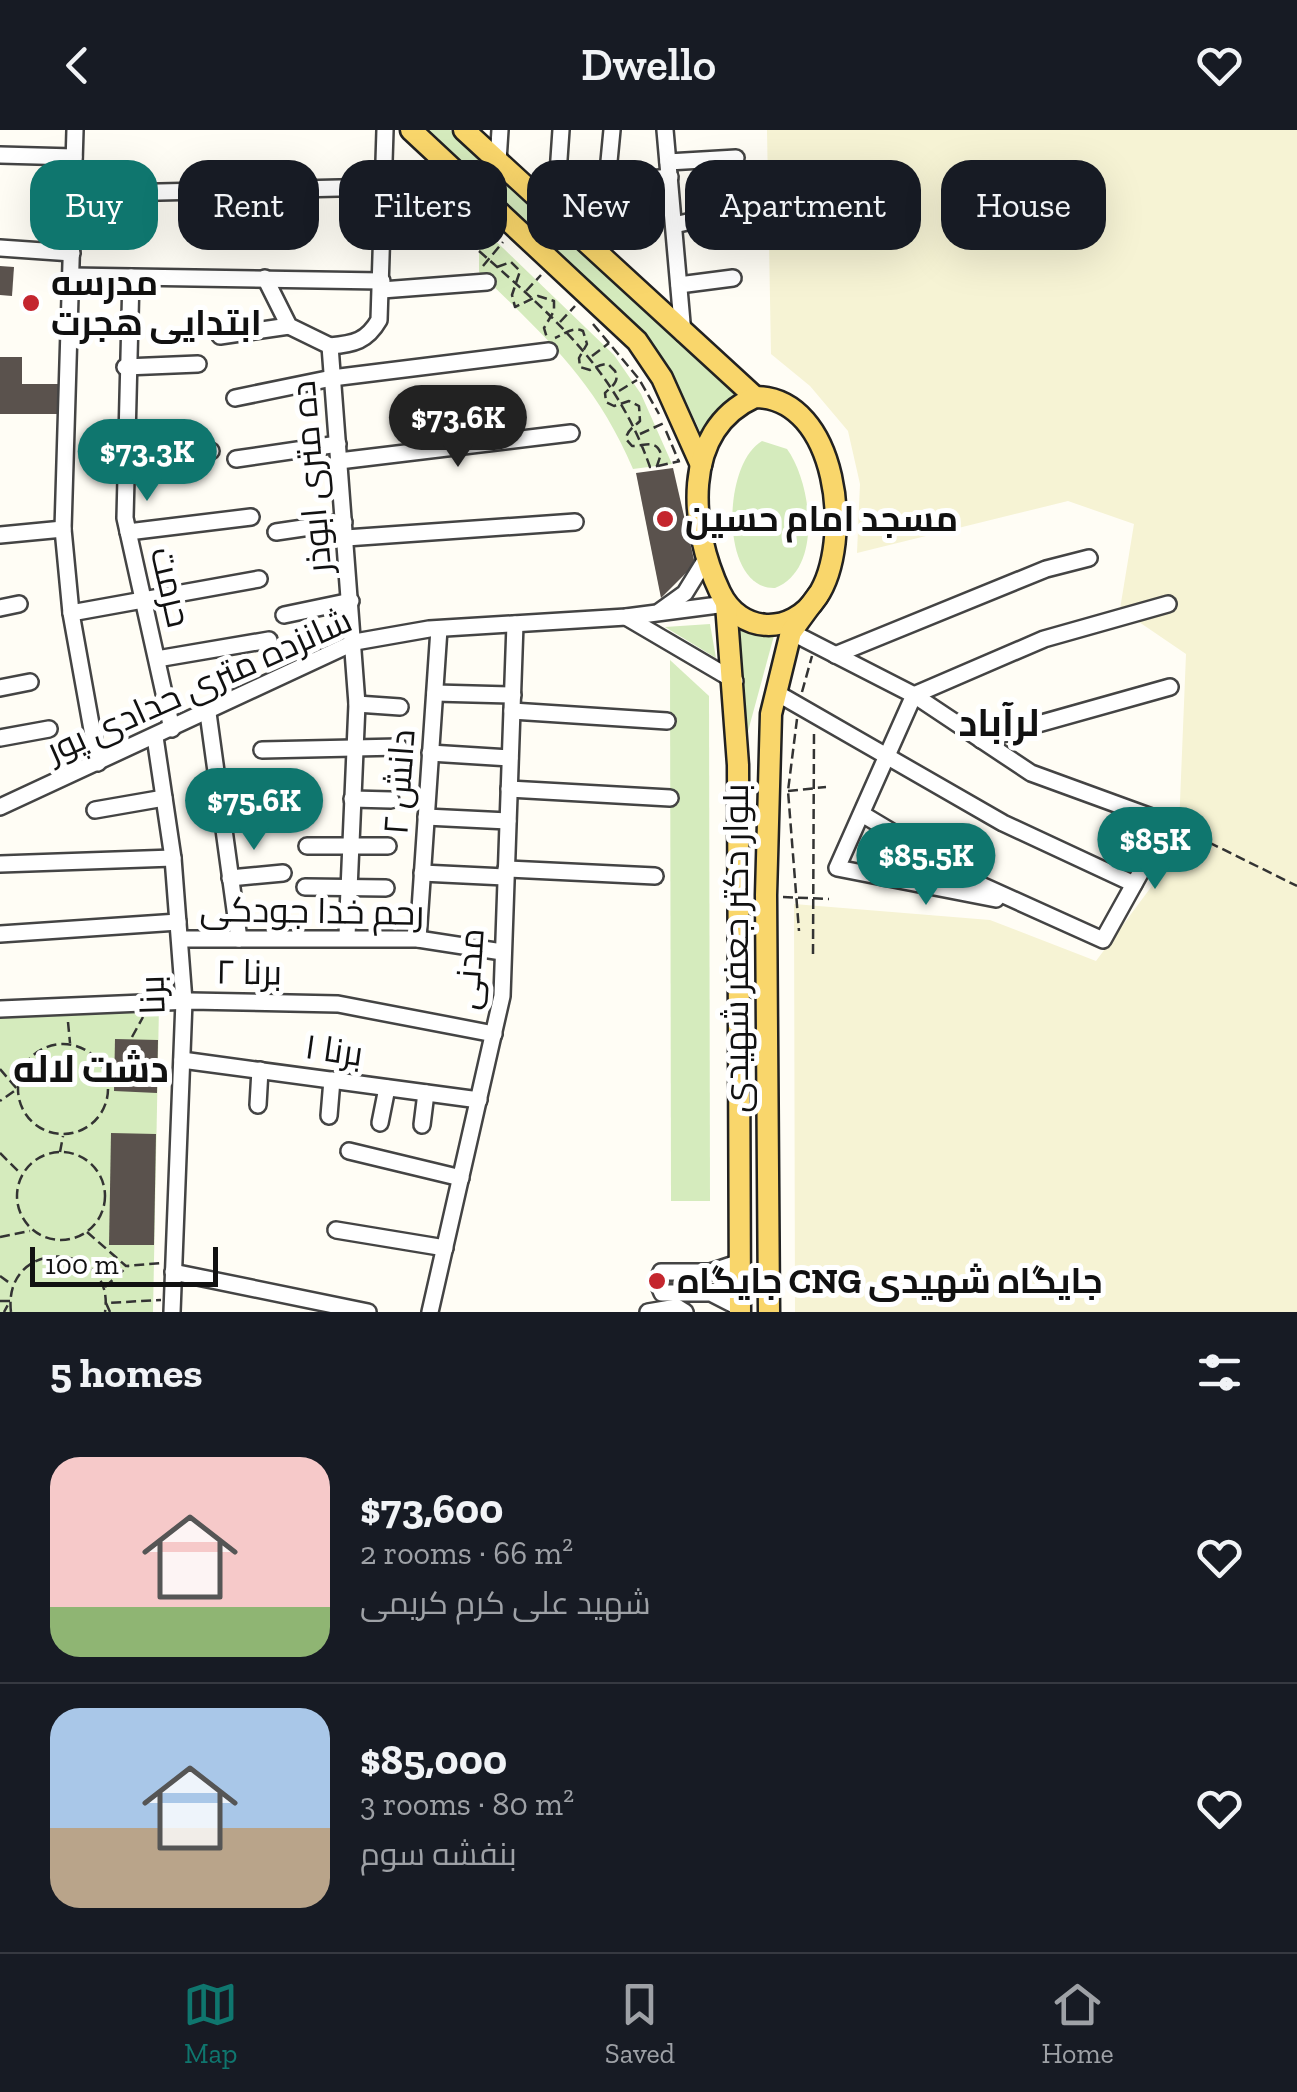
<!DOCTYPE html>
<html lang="en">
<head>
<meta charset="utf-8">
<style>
  :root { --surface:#171b24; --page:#20242c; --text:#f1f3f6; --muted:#9ea1a6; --line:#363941; --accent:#0f766e }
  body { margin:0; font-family:"Zilla Slab",Cairo,serif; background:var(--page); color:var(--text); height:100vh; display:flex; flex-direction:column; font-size:38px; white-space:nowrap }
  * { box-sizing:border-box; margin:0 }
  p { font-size:32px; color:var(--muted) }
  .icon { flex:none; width:55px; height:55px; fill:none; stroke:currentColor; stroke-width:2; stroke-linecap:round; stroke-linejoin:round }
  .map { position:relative; height:1182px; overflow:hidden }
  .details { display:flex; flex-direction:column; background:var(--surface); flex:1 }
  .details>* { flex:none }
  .guide { position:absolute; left:30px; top:30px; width:1238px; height:90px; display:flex; gap:20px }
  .scale { position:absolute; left:30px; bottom:25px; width:188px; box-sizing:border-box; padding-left:10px; border:5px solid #111; border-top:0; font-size:28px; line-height:35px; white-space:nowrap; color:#111; -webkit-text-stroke:8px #fff; paint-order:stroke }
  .price { position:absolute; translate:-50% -85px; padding:0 22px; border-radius:35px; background:var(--accent); color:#fff; font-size:32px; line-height:65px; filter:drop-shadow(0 2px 5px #0008) }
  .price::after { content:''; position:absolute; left:50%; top:60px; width:30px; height:22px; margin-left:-15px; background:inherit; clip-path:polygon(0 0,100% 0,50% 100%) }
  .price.current { background:#222; color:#fff }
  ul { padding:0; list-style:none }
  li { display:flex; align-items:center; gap:30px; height:250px; padding:0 50px }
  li+li { border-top:2px solid var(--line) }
  li span { display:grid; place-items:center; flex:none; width:280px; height:200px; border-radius:30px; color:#555 }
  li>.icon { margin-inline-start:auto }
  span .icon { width:120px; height:120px; fill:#fffc; stroke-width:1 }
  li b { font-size:42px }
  h2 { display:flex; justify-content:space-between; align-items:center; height:120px; padding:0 50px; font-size:42px }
  .tag { padding:0 35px; border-radius:30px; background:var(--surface); box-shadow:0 10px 40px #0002; font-size:35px; line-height:90px }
  .tag.current { background:var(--accent); color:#fff }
  header { display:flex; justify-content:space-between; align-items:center; height:130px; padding:0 50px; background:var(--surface); font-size:45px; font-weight:600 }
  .dock { display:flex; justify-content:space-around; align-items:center; height:140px; border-top:2px solid var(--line); background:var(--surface); font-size:28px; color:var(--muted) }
  .dock a { display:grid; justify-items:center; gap:5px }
  .dock .current { color:var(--accent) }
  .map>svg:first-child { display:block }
  .farmland { fill:#f6f3d4 }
  .green { fill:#d5ebbd }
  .building { fill:#5a524d }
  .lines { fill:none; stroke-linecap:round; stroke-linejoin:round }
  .minor-casing { stroke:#444; stroke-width:20 }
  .major-casing { stroke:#222; stroke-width:25 }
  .path { stroke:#333; stroke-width:2.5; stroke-dasharray:10 5; stroke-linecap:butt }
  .minor { stroke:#fff; stroke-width:15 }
  .major { stroke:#f9d66b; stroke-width:20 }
  .poi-dot { fill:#c4262e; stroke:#fff; stroke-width:4 }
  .labels { text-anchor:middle; stroke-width:10; stroke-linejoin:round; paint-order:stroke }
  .poi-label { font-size:35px; font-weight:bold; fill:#111; stroke:#fff; text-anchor:start }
  .street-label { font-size:35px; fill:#111; stroke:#fff }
  .neighbourhood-label { font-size:38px; font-weight:bold; fill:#111; stroke:#fff }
</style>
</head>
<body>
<header><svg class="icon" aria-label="back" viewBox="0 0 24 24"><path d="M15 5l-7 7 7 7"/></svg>Dwello<svg class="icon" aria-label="heart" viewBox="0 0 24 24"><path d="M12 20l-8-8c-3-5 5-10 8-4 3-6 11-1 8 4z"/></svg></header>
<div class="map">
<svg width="1297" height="1182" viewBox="0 0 1297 1182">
  <rect width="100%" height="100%" fill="#fffdf5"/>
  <!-- farmland -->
  <polygon class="farmland" points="767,0 1297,0 1297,1182 795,1182 794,774 990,790 1096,831 1178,721 1186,524 1120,479 1134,394 1068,371 857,423 860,354 848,301 810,256 771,224"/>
  <!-- green -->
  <g class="green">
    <polygon points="424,0 450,0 749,275 707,316 678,255 638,198"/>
    <path d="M447,64L614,225L641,264L672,334L633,339C595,250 546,208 479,142V113L446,115Z"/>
    <path d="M762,311L787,319C811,352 824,439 775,458C720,460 721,335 762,311Z"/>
    <polygon points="739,488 778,491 741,627"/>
    <polygon points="710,494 716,528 665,497"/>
    <polygon points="670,530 709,566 710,1071 671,1071"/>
    <polygon points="159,876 153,1182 0,1182 0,886"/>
  </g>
  <!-- building -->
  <g class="building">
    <polygon points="0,136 14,137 12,166 0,165"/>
    <polygon points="0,227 22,227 22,254 62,254 62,284 0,284"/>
    <polygon points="673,338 695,434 661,468 636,343"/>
    <polygon points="115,909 158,910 157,963 114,961"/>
    <polygon points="111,1003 156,1004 154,1115 109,1115"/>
    <polygon points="650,1147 705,1149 705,1160 650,1158"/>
  </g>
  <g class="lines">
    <!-- minor casing -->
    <g class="minor-casing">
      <g id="minor">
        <polyline points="75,0 63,399 71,483 98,633"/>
        <polyline points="665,0 683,204"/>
        <polyline points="0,25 74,27"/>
        <polyline points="498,31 500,0"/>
        <polyline points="668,32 736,28"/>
        <polyline points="557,58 561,0"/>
        <polyline points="74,64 382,57"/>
        <polyline points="550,77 557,58 670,47"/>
        <polyline points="382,78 443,76"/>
        <polyline points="674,95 750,78"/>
        <polyline points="0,118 72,123"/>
        <polyline points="600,125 612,0"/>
        <polyline points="71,146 382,151"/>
        <polyline points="131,147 125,388 172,599"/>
        <polyline points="265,148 289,196 330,216 357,574 347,806"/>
        <polyline points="679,155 733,148"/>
        <polyline points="382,160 487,152"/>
        <polyline points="220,206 289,196"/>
        <path d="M330,216C354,214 367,211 379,190L385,0"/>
        <polyline points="125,237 198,234"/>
        <polyline points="235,268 332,248 549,221"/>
        <polyline points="125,321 211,321"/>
        <polyline points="236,329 338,314"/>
        <polyline points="339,331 571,303"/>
        <polyline points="128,402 251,387"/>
        <polyline points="276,402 344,392"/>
        <polyline points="0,405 63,399"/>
        <polyline points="346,408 575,392"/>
        <polyline points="0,478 19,474"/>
        <polyline points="660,481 685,463 706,429"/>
        <polyline points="71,483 259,449"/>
        <polyline points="284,485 351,471"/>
        <polyline points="626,487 735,551"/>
        <polyline points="791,502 914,565 1031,643 1168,693 1103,810 979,754 862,684"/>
        <polyline points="835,525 1046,439 1089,428"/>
        <polyline points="157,529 269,510"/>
        <polyline points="0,558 30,552"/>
        <polyline points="775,562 1003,693 1134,754"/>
        <polyline points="435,563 513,565"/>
        <polyline points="357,574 400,577"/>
        <polyline points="512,581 667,591"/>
        <polyline points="208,583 239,809"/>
        <polyline points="155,607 173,728 184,871 172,1182"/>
        <polyline points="0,608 49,599"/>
        <polyline points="981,610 1170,557"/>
        <polyline points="262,620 399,617"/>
        <polyline points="430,623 510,628"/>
        <polyline points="509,659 670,668"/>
        <polyline points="352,669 391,670"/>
        <polyline points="220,674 293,668"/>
        <polyline points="0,677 355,512 429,499 626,487 726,474"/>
        <polyline points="95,680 164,668"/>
        <polyline points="426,687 508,691"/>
        <polyline points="307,716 388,716"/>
        <polyline points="0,734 173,728"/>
        <polyline points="506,739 655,746"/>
        <polyline points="422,743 505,747"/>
        <polyline points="230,748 283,743"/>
        <polyline points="305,757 386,758"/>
        <polyline points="996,769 837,738 914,565 1044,509 1168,474"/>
        <polyline points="0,804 178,792"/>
        <polyline points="180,809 418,809 502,822"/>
        <polyline points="418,809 439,499"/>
        <polyline points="0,879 190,871 338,874 494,904"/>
        <polyline points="182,930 479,970"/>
        <polyline points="258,975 260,940"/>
        <polyline points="329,986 332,950"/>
        <polyline points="380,993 387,958"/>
        <polyline points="422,995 426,963"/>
        <polyline points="349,1021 461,1048"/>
        <polyline points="336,1100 445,1118"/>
        <polyline points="173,1142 368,1182"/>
        <polyline points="740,1178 711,1163 662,1163 657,1151 661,1142 710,1142 740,1132"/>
        <polyline points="430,1182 502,866 515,494"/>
        <polyline points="648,1182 677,1177 685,1182"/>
      </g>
    </g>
    <!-- major casing -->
    <g class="major-casing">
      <g id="major">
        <polyline points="411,0 637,211 662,248 701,335"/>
        <polyline points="464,0 755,267"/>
        <path d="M755,267C838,267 854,412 817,467C791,506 740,504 720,462C690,399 680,301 755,267Z"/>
        <polyline points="726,474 738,635 740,1182"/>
        <polyline points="769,1182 766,765 771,584 791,502 818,465"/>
      </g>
    </g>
    <!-- path -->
    <g class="path">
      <path d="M479,121C554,187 616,240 650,337L657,336L661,324C656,309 645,316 632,316L626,309C627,300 634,297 640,291L639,276L629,271L614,276L606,272L605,263C612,256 620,252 615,241L608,234C601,234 596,237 590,240L580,237L579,228L587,214L583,201C572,196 565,204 555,208"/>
      <polyline points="483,136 503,112"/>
      <polyline points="497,137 511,132 520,141 512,165 515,177 538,166 554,171 554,181 544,198 547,208"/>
      <polyline points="526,161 541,145"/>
      <polyline points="560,192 575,176"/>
      <polyline points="593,194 639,249 659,284"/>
      <polyline points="592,226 609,213"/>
      <polyline points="619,261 637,250"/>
      <polyline points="666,301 679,332"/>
      <polyline points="640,304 664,293"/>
      <polyline points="658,336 680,331"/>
      <polyline points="802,562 812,526"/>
      <polyline points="797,589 788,661 799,801"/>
      <polyline points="788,661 826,657"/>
      <polyline points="1182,699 1297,756"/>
      <polyline points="783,767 829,769"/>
      <polyline points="813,824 814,600"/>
      <polyline points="68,892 70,913"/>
      <polyline points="132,907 143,887"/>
      <circle cx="63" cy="959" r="45"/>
      <polyline points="0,939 17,959 0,971"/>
      <circle cx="61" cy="1066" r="44"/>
      <polyline points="60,1022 63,1006"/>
      <polyline points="0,1023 20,1043"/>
      <polyline points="87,1102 126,1136 162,1133"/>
      <polyline points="0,1107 30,1101"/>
      <polyline points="0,1146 11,1154"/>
      <polyline points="105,1157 128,1136"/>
      <polyline points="0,1171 10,1171 4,1182"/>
      <path d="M11,1182C2,1106 116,1110 105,1182"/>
      <polyline points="110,1182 106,1173 161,1170"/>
    </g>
    <!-- minor -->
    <use href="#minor" class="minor"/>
    <!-- major -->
    <use href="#major" class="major"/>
  </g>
  <!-- markers -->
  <g class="poi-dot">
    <circle cx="31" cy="173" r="10"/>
    <circle cx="665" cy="389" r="10"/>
    <circle cx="657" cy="1151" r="10"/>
  </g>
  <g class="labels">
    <!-- poi labels -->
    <g class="poi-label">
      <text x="51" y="165">مدرسه<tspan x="51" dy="40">ابتدایی هجرت</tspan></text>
      <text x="685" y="401">مسجد امام حسین</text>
      <text x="677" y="1163">جایگاه CNG جایگاه شهیدی</text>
    </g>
    <!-- street labels -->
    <g class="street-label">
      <text transform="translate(311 347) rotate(-95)" y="12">ده متری ابوذر</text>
      <text transform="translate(171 457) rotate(77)" y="12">حرمت</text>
      <text transform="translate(199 555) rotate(-24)" y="12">شانزده متری حدادی پور</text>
      <text transform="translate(399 652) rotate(-86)" y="12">دانش ۲</text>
      <text transform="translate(312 781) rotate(1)" y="12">رحم خدا جودکی</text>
      <text transform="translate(736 818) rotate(-90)" y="12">بلوار دکتر جعفر شهیدی</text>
      <text transform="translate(469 839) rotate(-86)" y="12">مدنی</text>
      <text transform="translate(249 842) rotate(1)" y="12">برنا ۲</text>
      <text transform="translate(152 865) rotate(-92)" y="12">برنا</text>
      <text transform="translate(334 920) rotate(8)" y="12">برنا ۱</text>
    </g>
    <!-- neighbourhood labels -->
    <g class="neighbourhood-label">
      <text x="999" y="606">لرآباد</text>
      <text x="91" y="952">دشت لاله</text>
    </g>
  </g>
</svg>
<div class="scale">100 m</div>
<b class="price current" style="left:458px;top:340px">$73.6K</b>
<b class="price" style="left:147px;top:374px">$73.3K</b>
<b class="price" style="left:254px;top:723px">$75.6K</b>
<b class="price" style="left:1155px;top:762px">$85K</b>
<b class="price" style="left:926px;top:778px">$85.5K</b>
<div class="guide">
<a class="tag current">Buy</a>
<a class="tag">Rent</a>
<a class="tag">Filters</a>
<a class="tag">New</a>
<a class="tag">Apartment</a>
<a class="tag">House</a>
</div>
</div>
<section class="details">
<h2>5 homes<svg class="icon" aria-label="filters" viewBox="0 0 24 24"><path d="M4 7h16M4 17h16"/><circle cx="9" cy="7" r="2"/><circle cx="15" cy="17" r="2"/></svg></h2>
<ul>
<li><span style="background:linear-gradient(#f6c9c9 75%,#8fb573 0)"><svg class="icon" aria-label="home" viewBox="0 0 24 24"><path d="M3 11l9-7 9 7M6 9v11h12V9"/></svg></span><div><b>$73,600</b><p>2 rooms · 66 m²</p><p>شهید علی کرم کریمی</p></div><svg class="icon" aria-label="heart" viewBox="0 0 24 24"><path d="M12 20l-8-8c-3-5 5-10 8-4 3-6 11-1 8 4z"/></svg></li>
<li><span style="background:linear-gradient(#a9c7e8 60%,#b9a48a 0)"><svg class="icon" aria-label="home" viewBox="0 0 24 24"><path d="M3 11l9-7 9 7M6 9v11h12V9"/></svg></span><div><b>$85,000</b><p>3 rooms · 80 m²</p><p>بنفشه سوم</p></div><svg class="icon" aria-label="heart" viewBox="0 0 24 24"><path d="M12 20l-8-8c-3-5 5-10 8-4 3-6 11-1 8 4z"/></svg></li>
</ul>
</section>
<nav class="dock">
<a class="current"><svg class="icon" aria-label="map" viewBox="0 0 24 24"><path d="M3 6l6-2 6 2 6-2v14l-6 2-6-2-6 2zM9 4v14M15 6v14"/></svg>Map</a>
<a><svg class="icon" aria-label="saved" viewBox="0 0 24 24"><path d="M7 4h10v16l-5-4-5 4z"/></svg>Saved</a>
<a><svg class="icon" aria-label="home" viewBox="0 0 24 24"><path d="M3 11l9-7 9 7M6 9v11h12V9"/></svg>Home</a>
</nav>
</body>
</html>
